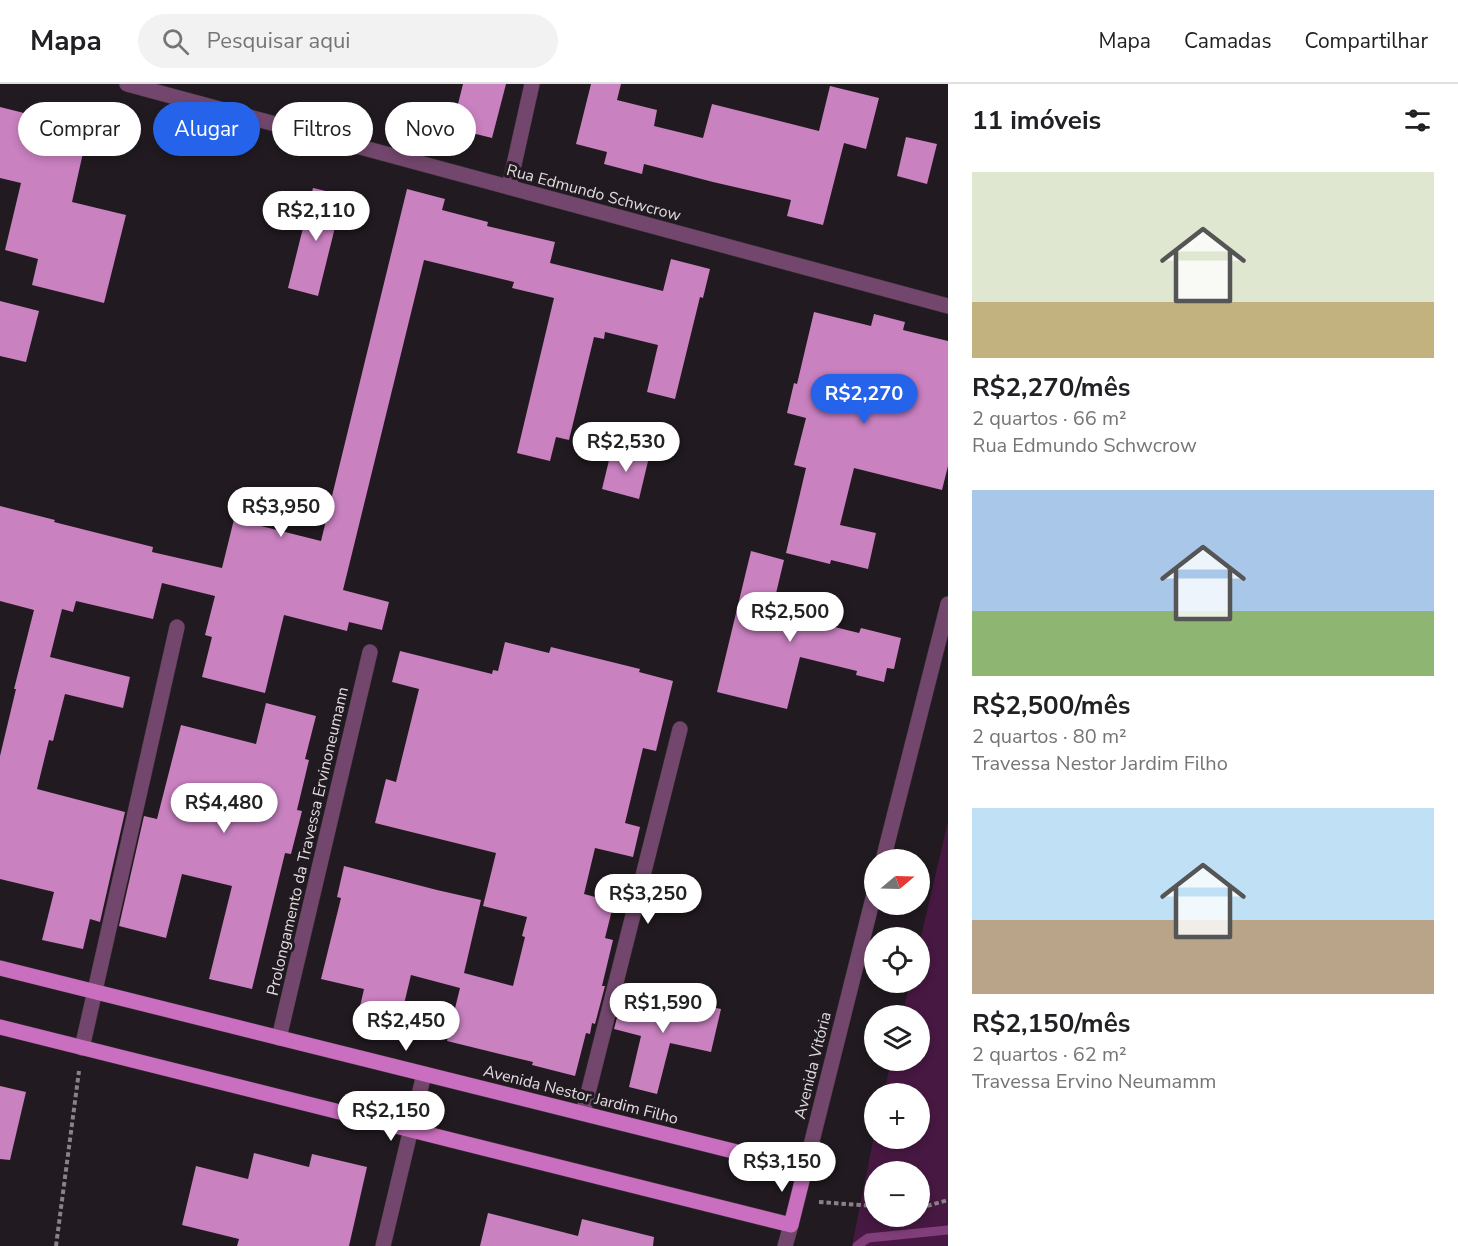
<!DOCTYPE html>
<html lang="pt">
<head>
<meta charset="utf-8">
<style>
  :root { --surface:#fff; --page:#f2f2f2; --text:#202124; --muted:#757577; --line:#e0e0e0; --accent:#2563eb }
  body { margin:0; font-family:"Nunito Sans",sans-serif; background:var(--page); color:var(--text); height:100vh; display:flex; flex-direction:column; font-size:22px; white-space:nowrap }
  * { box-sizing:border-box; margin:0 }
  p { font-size:20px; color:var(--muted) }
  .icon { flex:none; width:33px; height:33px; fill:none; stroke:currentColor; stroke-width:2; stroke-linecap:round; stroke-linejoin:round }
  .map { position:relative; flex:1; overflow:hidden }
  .drawer { display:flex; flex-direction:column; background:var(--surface); width:510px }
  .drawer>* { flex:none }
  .banner { position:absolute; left:18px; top:18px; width:570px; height:54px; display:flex; gap:12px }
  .needle { width:39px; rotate:71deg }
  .controls { position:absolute; left:864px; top:765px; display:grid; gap:12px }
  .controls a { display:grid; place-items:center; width:66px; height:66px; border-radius:50%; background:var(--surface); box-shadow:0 3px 9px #0003; font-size:30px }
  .price { position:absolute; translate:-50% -51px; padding:0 14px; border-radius:21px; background:#fff; color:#222; font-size:20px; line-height:39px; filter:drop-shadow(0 2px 3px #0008) }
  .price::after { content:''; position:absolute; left:50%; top:36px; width:18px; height:14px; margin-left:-9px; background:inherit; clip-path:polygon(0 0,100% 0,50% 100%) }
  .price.selected { background:var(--accent); color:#fff }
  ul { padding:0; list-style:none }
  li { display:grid; align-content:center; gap:12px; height:318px; padding:0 24px }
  li span { display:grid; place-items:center; height:186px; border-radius:0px; color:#555 }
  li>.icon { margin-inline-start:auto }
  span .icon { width:108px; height:108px; fill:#fffc; stroke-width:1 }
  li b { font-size:26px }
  h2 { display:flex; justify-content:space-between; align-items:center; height:72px; padding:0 24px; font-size:26px }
  .chip { padding:0 21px; border-radius:27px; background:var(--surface); box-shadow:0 3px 9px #0003; font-size:21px; line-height:54px }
  .chip.selected { background:var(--accent); color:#fff }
  header { display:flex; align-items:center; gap:36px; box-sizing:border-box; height:84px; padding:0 30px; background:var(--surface); border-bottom:2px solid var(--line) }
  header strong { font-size:28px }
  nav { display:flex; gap:33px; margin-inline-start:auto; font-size:21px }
  .search { width:420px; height:54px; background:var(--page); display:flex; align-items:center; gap:15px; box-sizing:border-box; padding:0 21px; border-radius:33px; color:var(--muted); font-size:22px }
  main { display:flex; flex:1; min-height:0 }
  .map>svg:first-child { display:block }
  .green { fill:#471842; fill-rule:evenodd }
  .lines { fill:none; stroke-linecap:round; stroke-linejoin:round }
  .stream { stroke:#813e7a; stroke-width:9 }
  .building { fill:#c981c0 }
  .minor-casing { stroke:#3c353b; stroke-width:16 }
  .major-casing { stroke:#3c353b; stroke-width:16 }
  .path { stroke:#898388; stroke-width:4; stroke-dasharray:4.5 3; stroke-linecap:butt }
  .minor { stroke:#73476d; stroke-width:15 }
  .major { stroke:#ca6ebf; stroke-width:15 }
  .labels { text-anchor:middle; stroke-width:6; stroke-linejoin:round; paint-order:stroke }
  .street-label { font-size:16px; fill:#e1dce0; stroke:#211a20 }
</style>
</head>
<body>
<header>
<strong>Mapa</strong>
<div class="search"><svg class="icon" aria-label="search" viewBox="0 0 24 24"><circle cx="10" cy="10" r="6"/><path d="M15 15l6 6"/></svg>Pesquisar aqui</div>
<nav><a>Mapa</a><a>Camadas</a><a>Compartilhar</a></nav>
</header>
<main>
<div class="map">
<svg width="948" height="1162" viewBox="0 0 948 1162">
  <rect width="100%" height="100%" fill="#211a20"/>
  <!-- green -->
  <path class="green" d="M948,737V1162H852L874,1052V1054H920V1010L884,1009L891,977L920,976V932L902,931L910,899L920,898V857ZM874,1088H920V1132H874Z"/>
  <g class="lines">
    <!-- stream -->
    <polyline class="stream" points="857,1162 868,1154 948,1146"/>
  </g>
  <!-- building -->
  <g class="building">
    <polygon points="463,0 506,0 492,54 452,44"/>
    <polygon points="591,0 621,0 617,16 657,26 654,42 703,54 712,20 819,47 830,2 879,14 866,65 844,59 823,141 787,132 791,116 713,98 644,80 642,90 604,80 607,68 576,60"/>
    <polygon points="0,23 64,39 67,27 91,33 72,118 126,131 104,219 32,201 38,175 5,166 21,99 0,94"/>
    <polygon points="906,53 937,60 927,100 897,92"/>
    <polygon points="313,104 343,111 318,212 288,204"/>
    <polygon points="407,105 445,115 442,126 488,138 487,142 555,158 550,179 663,207 671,175 710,185 703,214 700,213 675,315 647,308 658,261 605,248 604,255 594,253 569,356 556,353 550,377 517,369 554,214 512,204 514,198 424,176 343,506 389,518 382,546 349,538 347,547 284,531 265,609 202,593 212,553 205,551 215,512 162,499 153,535 76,517 73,528 62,525 50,573 130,593 123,624 65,610 53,657 49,656 37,705 125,728 100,838 90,835 83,865 42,856 54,808 0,795 0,672 16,605 14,605 34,526 0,517 0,422 55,436 54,438 153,463 152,468 222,484 242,403 269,410 261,442 321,457"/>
    <polygon points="0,217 39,227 26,278 0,272"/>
    <polygon points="814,228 871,242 874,230 905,238 903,246 948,257 948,382 942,406 854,384 840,441 876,449 868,485 831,476 830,480 786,469 806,384 794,381 806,334 787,329 794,299 797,300"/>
    <polygon points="612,364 649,373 639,415 602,405"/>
    <polygon points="751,467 784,476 773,522 796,528 794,533 859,549 861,544 901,554 894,585 887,584 884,598 856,591 857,587 800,573 787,625 717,608"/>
    <polygon points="505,558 549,569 551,563 640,585 639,588 673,597 656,667 643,664 625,739 640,743 633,773 595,764 584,810 614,818 605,854 613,856 602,902 605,902 595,940 592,939 590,950 586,949 575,992 532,981 533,978 447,957 460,904 411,891 400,937 359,927 364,905 321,895 341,814 337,813 344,782 437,806 481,816 464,889 513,902 525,853 522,852 527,833 483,822 496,769 375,739 386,695 396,698 419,605 392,598 400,567 492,590 493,586 498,587"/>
    <polygon points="266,619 316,632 305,675 309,676 297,726 302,727 291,770 285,769 252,905 209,895 232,802 182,790 166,854 119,842 144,732 157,735 181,641 256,660"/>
    <polygon points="624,907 692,925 694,919 721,925 711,968 670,959 657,1010 629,1003 641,952 614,945"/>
    <polygon points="0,1002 26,1008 10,1076 0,1075"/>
    <polygon points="254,1069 309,1083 312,1070 367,1083 349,1162 237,1162 239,1155 182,1141 196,1082 248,1095"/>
    <polygon points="488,1129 578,1152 582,1135 654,1153 653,1162 480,1162"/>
  </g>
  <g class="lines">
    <!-- minor casing -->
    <g class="minor-casing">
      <g id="minor">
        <polyline points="127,0 948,222"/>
        <polyline points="509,103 532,0"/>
        <polyline points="883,776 948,520"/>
        <polyline points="279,954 370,568"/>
        <polyline points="82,964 177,543"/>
        <polyline points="583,1029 680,645"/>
        <polyline points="805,1085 874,810"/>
        <polyline points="383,1162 424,990"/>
        <polyline points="785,1162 791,1141"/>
      </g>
    </g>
    <!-- major casing -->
    <g class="major-casing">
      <polyline id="major" points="0,884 805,1085 791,1141 0,943"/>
    </g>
    <!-- path -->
    <g class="path">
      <polyline points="819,1118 874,1122"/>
      <polyline points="920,1124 948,1116"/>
      <polyline points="56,1162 79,987"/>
    </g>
    <!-- minor -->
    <use href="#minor" class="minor"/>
    <!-- major -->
    <use href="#major" class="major"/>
  </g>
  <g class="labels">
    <!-- street labels -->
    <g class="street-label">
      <text transform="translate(594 108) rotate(15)" y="6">Rua Edmundo Schwcrow</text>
      <text transform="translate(307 757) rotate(-77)" y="6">Prolongamento da Travessa Ervinoneumann</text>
      <text transform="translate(812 981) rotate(-76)" y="6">Avenida Vitória</text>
      <text transform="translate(581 1010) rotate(14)" y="6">Avenida Nestor Jardim Filho</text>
    </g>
  </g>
</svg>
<div class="controls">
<a><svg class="needle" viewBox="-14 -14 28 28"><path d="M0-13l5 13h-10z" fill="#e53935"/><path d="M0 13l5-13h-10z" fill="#757577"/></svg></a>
<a><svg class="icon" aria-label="locate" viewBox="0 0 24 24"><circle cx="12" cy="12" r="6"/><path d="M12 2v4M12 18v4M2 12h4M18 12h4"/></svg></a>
<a><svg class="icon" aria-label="layers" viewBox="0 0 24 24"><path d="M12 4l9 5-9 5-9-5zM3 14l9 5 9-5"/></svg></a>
<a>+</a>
<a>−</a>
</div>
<b class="price" style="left:316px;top:158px">R$2,110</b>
<b class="price selected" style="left:864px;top:341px">R$2,270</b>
<b class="price" style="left:626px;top:389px">R$2,530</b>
<b class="price" style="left:281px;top:454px">R$3,950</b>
<b class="price" style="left:790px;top:559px">R$2,500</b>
<b class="price" style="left:224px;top:750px">R$4,480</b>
<b class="price" style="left:648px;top:841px">R$3,250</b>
<b class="price" style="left:663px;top:950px">R$1,590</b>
<b class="price" style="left:406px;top:968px">R$2,450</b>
<b class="price" style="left:391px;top:1058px">R$2,150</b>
<b class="price" style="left:782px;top:1109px">R$3,150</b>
<div class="banner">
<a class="chip">Comprar</a>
<a class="chip selected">Alugar</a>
<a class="chip">Filtros</a>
<a class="chip">Novo</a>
</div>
</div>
<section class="drawer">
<h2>11 imóveis<svg class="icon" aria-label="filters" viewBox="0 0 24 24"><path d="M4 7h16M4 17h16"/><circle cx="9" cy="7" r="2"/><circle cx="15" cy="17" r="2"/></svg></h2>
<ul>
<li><span style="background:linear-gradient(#dfe7d0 70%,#c2b280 0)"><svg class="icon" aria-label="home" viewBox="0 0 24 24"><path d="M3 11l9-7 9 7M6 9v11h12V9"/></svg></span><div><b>R$2,270/mês</b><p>2 quartos · 66 m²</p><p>Rua Edmundo Schwcrow</p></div></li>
<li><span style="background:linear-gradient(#a9c7e8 65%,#8fb573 0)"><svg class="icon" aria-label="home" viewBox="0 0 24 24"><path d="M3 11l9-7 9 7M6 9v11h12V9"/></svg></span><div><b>R$2,500/mês</b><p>2 quartos · 80 m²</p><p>Travessa Nestor Jardim Filho</p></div></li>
<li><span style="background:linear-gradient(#bfe0f5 60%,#b9a48a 0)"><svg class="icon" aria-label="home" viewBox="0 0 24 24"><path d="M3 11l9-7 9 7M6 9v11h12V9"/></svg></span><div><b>R$2,150/mês</b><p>2 quartos · 62 m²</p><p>Travessa Ervino Neumamm</p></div></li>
</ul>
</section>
</main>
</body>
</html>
